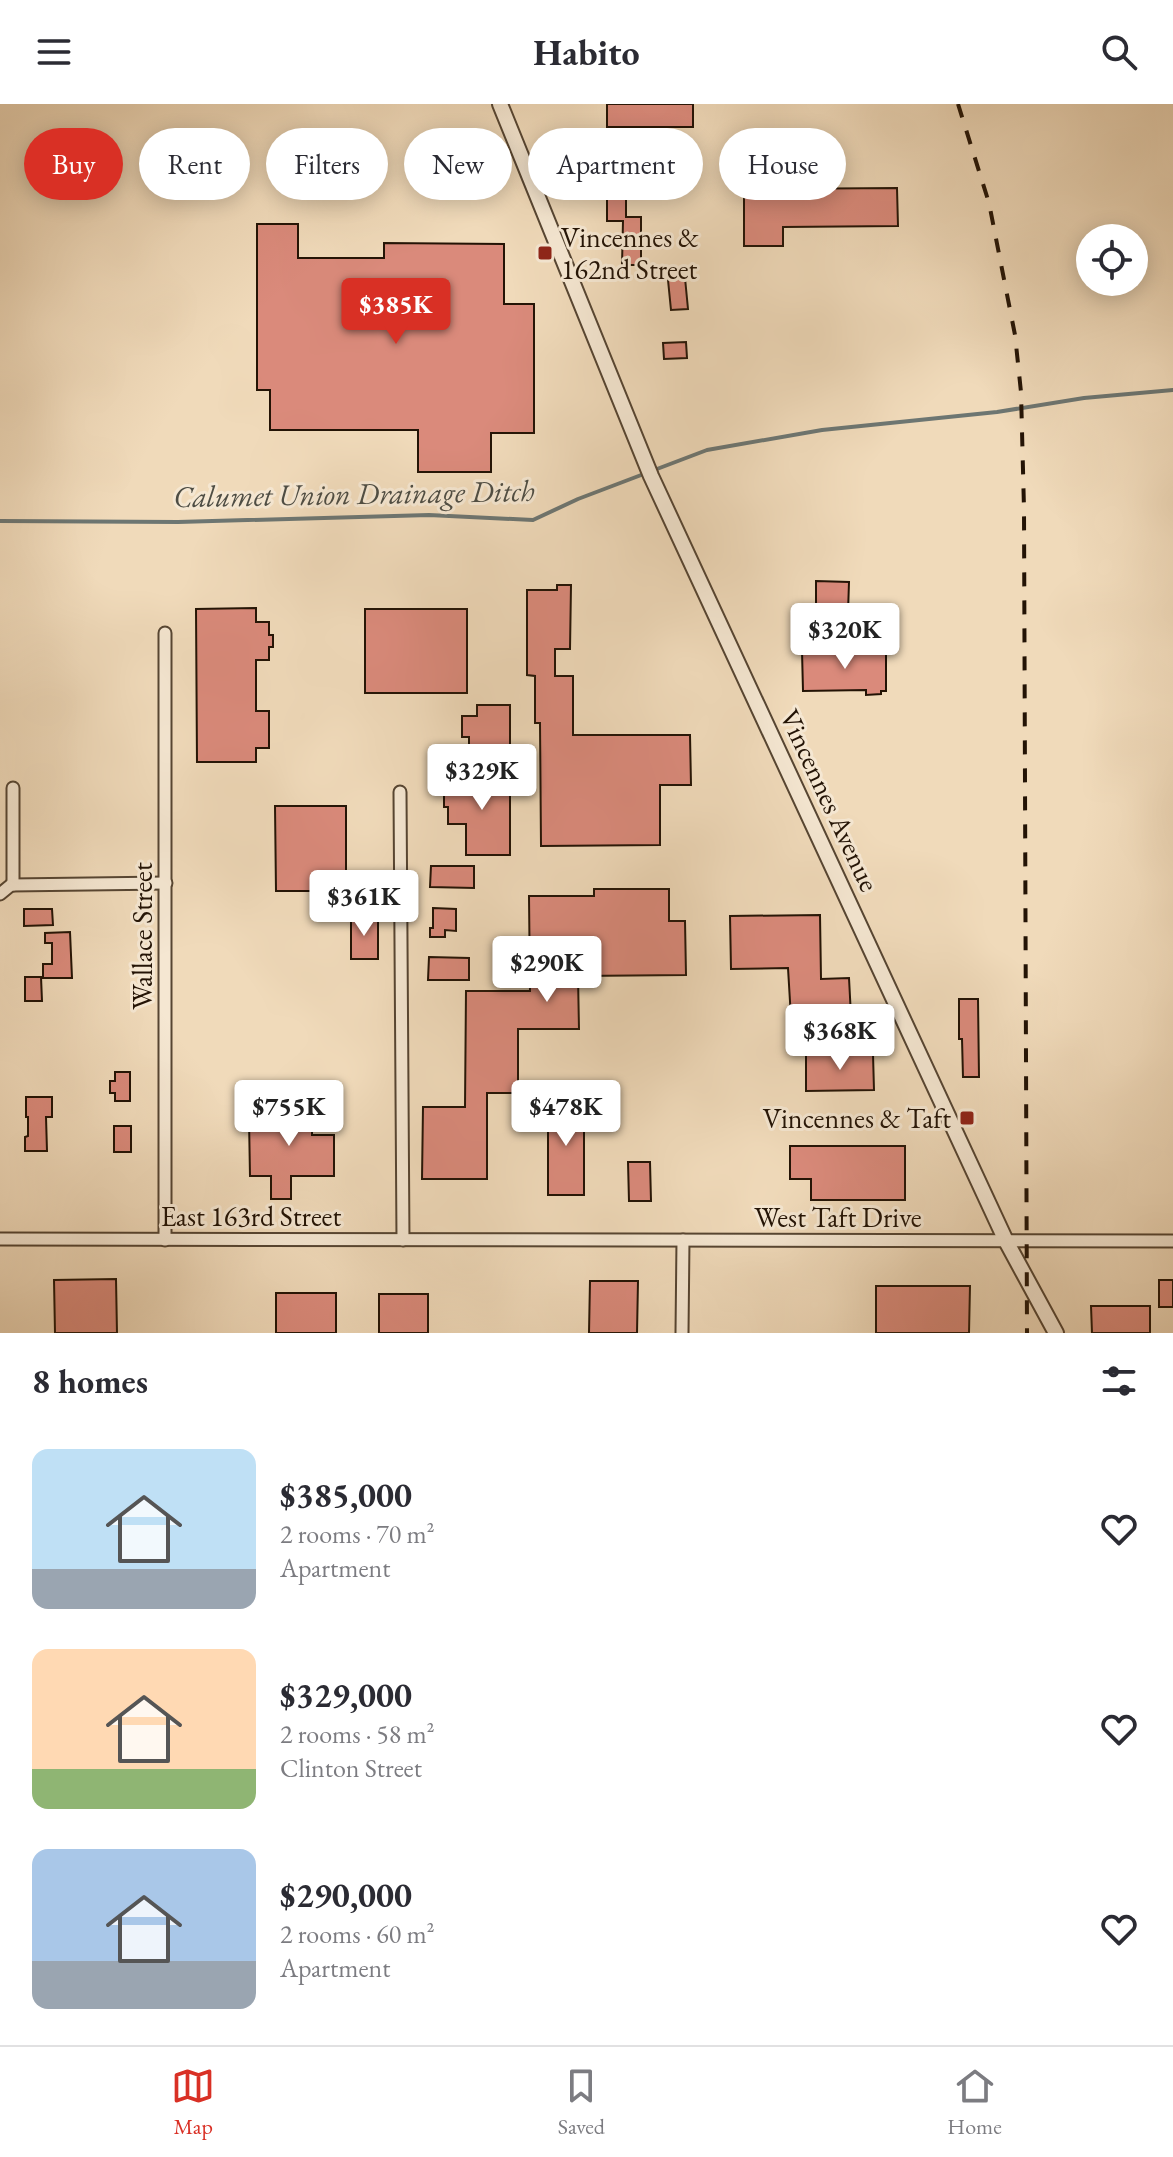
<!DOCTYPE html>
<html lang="en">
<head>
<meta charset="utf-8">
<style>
  :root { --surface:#fff; --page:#f2f2f3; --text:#2b2b33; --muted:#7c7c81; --line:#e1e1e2; --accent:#d93025 }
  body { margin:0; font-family:"EB Garamond",serif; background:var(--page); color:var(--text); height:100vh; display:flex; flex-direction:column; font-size:30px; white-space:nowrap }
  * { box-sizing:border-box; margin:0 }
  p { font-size:26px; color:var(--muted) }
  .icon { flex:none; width:44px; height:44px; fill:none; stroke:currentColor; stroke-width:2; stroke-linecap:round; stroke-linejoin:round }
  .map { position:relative; height:1229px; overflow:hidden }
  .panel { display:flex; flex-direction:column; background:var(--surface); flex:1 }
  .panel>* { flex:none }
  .top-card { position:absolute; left:24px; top:24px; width:1126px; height:72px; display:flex; gap:16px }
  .buttons { position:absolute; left:1076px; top:120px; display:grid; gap:16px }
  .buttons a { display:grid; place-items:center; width:72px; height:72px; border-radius:50%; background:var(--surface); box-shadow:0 4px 20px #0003; font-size:40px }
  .price { position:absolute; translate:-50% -68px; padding:0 18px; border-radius:8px; background:#fff; color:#222; font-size:26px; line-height:52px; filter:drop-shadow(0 2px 4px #0008) }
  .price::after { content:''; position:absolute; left:50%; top:48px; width:24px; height:18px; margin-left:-12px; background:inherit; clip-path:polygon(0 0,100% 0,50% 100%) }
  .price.active { background:var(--accent); color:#fff }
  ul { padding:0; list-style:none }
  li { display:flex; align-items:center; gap:24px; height:200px; padding:0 32px }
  li span { display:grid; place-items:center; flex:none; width:224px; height:160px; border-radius:16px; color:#555 }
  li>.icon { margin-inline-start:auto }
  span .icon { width:96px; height:96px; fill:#fffc; stroke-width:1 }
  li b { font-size:34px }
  h2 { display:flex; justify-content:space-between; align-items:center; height:96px; padding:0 32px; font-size:34px }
  .tag { padding:0 28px; border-radius:36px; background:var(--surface); box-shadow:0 4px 20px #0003; font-size:28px; line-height:72px }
  .tag.active { background:var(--accent); color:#fff }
  header { display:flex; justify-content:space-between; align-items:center; height:104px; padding:0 32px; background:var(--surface); font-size:36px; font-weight:700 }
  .menu { display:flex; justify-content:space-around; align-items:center; height:112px; border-top:2px solid var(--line); background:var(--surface); font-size:22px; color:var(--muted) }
  .menu a { display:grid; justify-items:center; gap:4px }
  .menu .active { color:var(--accent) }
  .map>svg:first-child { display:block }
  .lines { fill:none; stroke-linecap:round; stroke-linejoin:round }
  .stream { stroke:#6d7672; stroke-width:4 }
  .building { fill:#da8a7b; stroke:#231305; stroke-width:2 }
  .minor-casing { stroke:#564532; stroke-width:15 }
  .tertiary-casing { stroke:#564532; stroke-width:18 }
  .minor { stroke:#f5e7d2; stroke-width:11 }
  .tertiary { stroke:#f5e7d2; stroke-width:14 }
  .rail { stroke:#231305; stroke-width:4; stroke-dasharray:14 14; stroke-linecap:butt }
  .poi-dot { fill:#8f2418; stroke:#f5e7d2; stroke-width:3 }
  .labels { text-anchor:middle; stroke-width:6; stroke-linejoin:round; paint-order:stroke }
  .poi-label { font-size:28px; fill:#231305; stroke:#f5e7d2; text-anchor:start }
  .street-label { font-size:28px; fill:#231305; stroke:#f5e7d2 }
  .water-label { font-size:30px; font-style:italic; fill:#4e4d44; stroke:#f5e7d2 }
</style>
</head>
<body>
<header><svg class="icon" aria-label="menu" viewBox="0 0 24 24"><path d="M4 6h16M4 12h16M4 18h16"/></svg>Habito<svg class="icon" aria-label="search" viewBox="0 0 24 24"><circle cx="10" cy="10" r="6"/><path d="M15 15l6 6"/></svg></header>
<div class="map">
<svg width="1173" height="1229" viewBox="0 0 1173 1229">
  <rect width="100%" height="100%" fill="#f0daba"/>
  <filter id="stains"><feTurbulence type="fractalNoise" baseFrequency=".0025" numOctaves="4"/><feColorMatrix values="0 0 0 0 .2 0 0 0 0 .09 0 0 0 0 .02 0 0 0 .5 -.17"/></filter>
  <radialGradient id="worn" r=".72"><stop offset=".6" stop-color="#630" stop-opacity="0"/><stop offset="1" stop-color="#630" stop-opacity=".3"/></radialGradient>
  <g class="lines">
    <!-- stream -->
    <polyline class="stream" points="0,417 178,418 429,411 533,416 578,395 707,346 822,326 997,308 1084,294 1173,286"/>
  </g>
  <!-- building -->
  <g class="building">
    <rect x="607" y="0" width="86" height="23"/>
    <polygon points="897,84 898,122 783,123 783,142 744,142 744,85"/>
    <polygon points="607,93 626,93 626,113 641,113 641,161 622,161 623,117 607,117"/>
    <polygon points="257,120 298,120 298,154 384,154 384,139 504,140 504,200 534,200 534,329 491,329 491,368 418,368 418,326 270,326 270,286 257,286"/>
    <polygon points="685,174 688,205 671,206 668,176"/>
    <polygon points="686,238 687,254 664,255 663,239"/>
    <polygon points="816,477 849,478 848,509 816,508"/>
    <polygon points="557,481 571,481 570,545 555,545 555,572 573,572 573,631 690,631 691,681 660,681 660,741 541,742 540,619 535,619 535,572 527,571 527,486 557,486"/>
    <polygon points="256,504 256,518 269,518 269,531 273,531 273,543 269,543 269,556 256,556 256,607 269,607 269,644 256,644 256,658 197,658 196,505"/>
    <rect x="365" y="505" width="102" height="84"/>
    <polygon points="802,547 886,547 886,587 881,587 881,590 866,591 866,586 803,587"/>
    <polygon points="477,601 510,601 510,645 476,645 476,642 469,642 469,633 462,633 462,612 477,612"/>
    <polygon points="466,669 510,670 510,751 466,751 466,720 448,720 448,703 444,703 444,679 466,679"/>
    <polygon points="275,702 346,702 346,787 276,787"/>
    <polygon points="431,762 474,762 474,784 430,783"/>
    <polygon points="594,785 669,785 669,817 685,817 686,871 578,872 579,925 518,925 518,989 487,989 487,1075 422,1075 423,1003 465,1003 466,887 530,887 529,792 594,792"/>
    <polygon points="433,804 456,805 456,827 445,826 445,833 430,833 430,824 433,824"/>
    <polygon points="24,805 52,805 53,821 24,822"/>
    <polygon points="820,811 821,875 849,874 851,912 791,914 788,864 731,865 730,812"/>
    <rect x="351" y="812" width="27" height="43"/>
    <polygon points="70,828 72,874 43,874 43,860 52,860 52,839 45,839 45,829"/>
    <polygon points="429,853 469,854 469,876 428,876"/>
    <polygon points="25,873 41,873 42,897 25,897"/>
    <polygon points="959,895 978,895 979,973 963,973 962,935 959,935"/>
    <polygon points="806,950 873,950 874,986 806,987"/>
    <polygon points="115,968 130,968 130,997 115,997 115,989 110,989 110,977 115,977"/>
    <polygon points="26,993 52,993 52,1013 46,1013 47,1047 25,1047 25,1033 28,1032 28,1013 26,1013"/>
    <rect x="548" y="996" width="36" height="95"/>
    <polygon points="268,1000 312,1000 312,1031 334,1031 334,1072 291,1072 291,1095 271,1095 271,1072 250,1072 249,1015 268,1015"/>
    <rect x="114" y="1022" width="17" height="26"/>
    <polygon points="790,1042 905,1042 905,1096 811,1096 811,1075 790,1075"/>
    <polygon points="628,1058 650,1058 651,1097 629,1097"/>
    <polygon points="116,1175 117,1229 55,1229 54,1176"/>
    <rect x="1159" y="1176" width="14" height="27"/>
    <polygon points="590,1177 638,1177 637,1229 589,1229"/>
    <polygon points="876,1182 970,1182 969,1229 876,1229"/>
    <rect x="276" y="1189" width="60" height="40"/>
    <rect x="379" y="1190" width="49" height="39"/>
    <polygon points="1091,1202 1150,1202 1150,1229 1092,1229"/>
  </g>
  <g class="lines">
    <!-- minor casing -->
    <g class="minor-casing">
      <g id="minor">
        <polyline points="165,529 165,1136"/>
        <polyline points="400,688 403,1136"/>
        <polyline points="13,781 13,684"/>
        <polyline points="0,790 11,781 166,779"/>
        <polyline points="0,1135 1173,1137"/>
        <polyline points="682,1229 683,1136"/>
      </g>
    </g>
    <!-- tertiary casing -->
    <g class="tertiary-casing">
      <polyline id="tertiary" points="500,0 651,372 1006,1137 1056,1229"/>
    </g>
    <!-- minor -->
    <use href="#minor" class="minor"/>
    <!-- tertiary -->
    <use href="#tertiary" class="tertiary"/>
    <!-- rail -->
    <polyline class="rail" points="958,0 989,99 1015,231 1021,288 1024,405 1027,1229"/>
  </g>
  <!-- markers -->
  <g class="poi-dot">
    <rect x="537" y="141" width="16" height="16" rx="4"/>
    <rect x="959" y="1006" width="16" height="16" rx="4"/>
  </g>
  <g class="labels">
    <!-- poi labels -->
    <g class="poi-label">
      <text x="561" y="143">Vincennes &amp;<tspan x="561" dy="32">162nd Street</tspan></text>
      <text x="951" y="1024" text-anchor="end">Vincennes &amp; Taft</text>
    </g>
    <!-- street labels -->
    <g class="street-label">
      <text transform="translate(830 696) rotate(65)" y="10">Vincennes Avenue</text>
      <text transform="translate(142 832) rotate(-90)" y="10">Wallace Street</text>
      <text x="251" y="1122">East 163rd Street</text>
      <text x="838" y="1123">West Taft Drive</text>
    </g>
    <!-- water labels -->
    <g class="water-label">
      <text transform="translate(354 390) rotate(-1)" y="10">Calumet Union Drainage Ditch</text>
    </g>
  </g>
  <rect width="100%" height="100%" filter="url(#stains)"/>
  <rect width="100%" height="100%" fill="url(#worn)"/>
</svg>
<div class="buttons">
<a><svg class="icon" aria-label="locate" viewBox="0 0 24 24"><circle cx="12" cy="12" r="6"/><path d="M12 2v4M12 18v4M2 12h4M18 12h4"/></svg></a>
</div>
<b class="price active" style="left:396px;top:242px">$385K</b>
<b class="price" style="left:845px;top:567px">$320K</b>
<b class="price" style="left:482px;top:708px">$329K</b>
<b class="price" style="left:364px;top:834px">$361K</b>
<b class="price" style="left:547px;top:900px">$290K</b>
<b class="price" style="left:840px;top:968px">$368K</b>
<b class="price" style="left:289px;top:1044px">$755K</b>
<b class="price" style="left:566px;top:1044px">$478K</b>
<div class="top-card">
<a class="tag active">Buy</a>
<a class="tag">Rent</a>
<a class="tag">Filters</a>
<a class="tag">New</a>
<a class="tag">Apartment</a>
<a class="tag">House</a>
</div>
</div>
<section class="panel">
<h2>8 homes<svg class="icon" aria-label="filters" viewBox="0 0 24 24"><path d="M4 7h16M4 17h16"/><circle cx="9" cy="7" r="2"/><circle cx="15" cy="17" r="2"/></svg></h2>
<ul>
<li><span style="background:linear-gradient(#bfe0f5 75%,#9aa5b1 0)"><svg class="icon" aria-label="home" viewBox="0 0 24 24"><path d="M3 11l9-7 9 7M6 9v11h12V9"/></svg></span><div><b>$385,000</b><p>2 rooms · 70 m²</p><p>Apartment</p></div><svg class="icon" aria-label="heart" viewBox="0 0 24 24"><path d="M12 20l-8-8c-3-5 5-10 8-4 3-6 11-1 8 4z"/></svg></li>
<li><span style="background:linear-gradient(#ffd9b3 75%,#8fb573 0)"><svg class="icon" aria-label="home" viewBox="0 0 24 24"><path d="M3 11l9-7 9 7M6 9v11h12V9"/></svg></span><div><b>$329,000</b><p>2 rooms · 58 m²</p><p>Clinton Street</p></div><svg class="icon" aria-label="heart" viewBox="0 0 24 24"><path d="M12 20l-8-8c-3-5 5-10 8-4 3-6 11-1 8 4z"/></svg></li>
<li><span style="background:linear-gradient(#a9c7e8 70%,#9aa5b1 0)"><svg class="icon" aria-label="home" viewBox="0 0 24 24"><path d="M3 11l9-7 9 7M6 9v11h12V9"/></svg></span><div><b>$290,000</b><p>2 rooms · 60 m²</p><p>Apartment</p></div><svg class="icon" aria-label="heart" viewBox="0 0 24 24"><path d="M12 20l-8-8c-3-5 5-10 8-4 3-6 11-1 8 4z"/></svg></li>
</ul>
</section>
<nav class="menu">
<a class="active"><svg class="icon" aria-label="map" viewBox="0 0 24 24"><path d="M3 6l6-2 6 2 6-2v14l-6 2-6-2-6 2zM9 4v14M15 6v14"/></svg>Map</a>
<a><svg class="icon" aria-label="saved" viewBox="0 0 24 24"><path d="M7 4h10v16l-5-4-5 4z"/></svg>Saved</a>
<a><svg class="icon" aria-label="home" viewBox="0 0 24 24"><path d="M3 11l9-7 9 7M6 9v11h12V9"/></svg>Home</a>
</nav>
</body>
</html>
